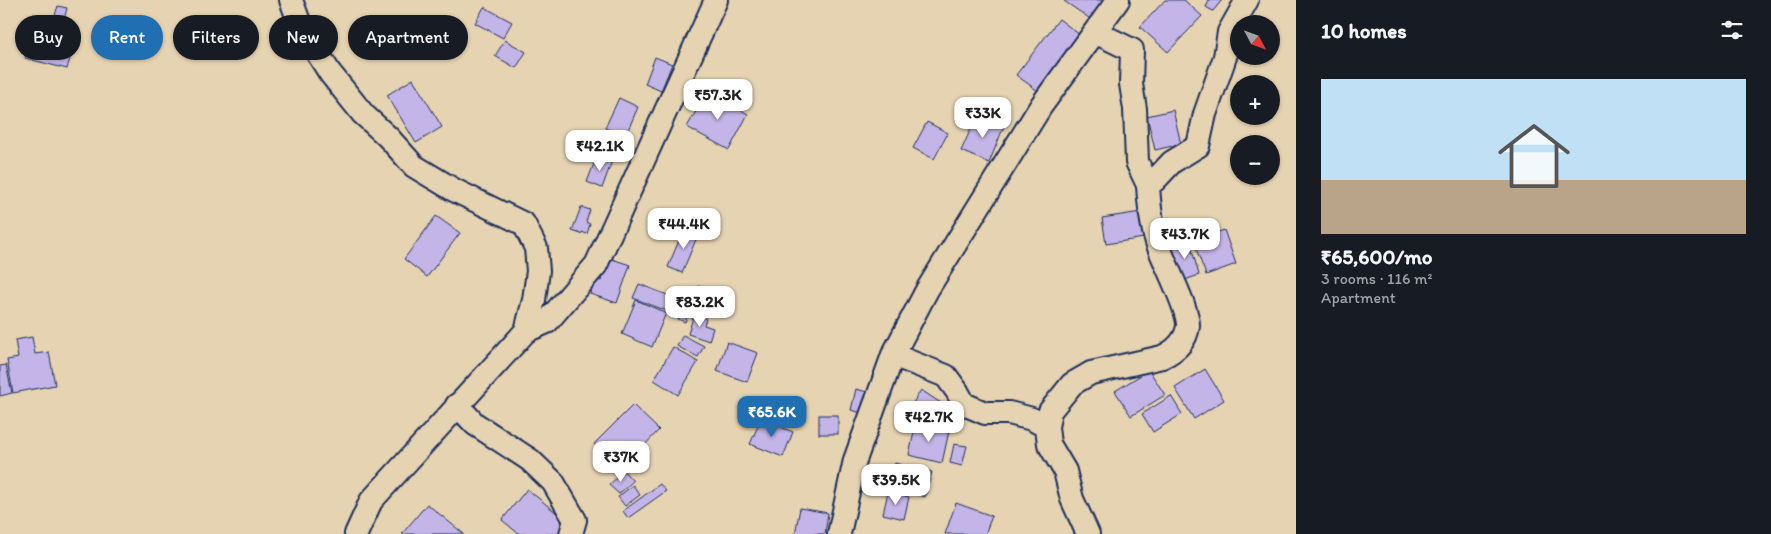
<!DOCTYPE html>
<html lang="en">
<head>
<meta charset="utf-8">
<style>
  :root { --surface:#171b24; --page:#242831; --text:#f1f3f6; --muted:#9ea1a6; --line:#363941; --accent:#1f6fb2 }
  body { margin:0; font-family:Itim,sans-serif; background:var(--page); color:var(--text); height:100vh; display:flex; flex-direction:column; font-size:19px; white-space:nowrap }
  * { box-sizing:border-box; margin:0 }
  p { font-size:16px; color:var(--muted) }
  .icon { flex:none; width:28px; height:28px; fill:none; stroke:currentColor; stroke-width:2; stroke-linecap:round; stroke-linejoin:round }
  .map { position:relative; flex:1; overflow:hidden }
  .details { display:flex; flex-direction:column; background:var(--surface); width:475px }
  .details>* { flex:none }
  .guide { position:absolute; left:15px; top:15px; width:475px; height:45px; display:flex; gap:10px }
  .needle { width:32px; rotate:131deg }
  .tools { position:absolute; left:1230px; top:15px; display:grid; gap:10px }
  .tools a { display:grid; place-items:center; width:50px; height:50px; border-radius:50%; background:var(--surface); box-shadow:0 1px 4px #0004; font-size:25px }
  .price { position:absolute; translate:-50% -42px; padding:0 11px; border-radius:10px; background:#fff; color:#222; font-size:16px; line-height:32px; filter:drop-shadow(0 1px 2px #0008) }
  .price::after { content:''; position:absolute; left:50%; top:30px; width:15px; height:11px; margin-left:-8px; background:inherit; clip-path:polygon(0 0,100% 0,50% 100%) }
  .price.on { background:var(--accent); color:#fff }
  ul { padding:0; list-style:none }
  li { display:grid; align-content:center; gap:10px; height:265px; padding:0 25px }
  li+li { border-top:1px solid var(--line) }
  li span { display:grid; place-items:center; height:155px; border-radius:0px; color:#555 }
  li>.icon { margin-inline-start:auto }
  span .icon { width:90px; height:90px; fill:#fffc; stroke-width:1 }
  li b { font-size:21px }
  h2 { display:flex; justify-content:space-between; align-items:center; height:60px; padding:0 25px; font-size:21px }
  .chip { padding:0 18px; border-radius:22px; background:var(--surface); box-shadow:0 1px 4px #0004; font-size:18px; line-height:45px }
  .chip.on { background:var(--accent); color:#fff }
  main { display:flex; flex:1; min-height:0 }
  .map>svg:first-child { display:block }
  .building { fill:#c3b5e7; stroke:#1b2f5e }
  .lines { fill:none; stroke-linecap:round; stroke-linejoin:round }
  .street-casing { stroke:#1b2f5e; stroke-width:26 }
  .street { stroke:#e6d3b1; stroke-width:22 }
</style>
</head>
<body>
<main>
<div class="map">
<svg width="1296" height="534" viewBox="0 0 1296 534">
  <rect width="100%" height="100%" fill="#e6d3b1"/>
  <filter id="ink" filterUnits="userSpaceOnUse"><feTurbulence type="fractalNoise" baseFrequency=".02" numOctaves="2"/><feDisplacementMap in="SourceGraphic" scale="10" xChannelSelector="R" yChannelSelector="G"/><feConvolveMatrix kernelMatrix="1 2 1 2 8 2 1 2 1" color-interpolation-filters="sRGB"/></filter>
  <g filter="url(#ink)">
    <!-- building -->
    <g class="building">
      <polygon points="1065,0 1106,0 1092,20 1064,1"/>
      <polygon points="1165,0 1184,0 1202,16 1168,52 1140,27"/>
      <polygon points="1208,0 1222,0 1213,11 1206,7 1209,1"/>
      <polygon points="58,6 67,8 63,24 79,28 67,69 25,58 36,16 53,21"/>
      <polygon points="484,7 512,22 503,38 475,23"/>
      <polygon points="1059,19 1088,41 1046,97 1016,75"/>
      <polygon points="505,40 526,52 516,68 495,56"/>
      <polygon points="655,57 672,64 661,91 645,84"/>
      <polygon points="413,79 442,127 416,143 387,95"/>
      <polygon points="707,92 748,114 729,150 687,127"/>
      <polygon points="619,98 638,107 625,137 605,128"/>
      <polygon points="1173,110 1181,144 1155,150 1147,116"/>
      <polygon points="977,115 1004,126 989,163 961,151"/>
      <polygon points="927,122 948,133 934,159 913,148"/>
      <polygon points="597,156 612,161 602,188 587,182"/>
      <polygon points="581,207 590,210 586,222 590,224 587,234 582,232 581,234 572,231"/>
      <polygon points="1141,212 1144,238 1106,244 1102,218"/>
      <polygon points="436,216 460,233 427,277 404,259"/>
      <polygon points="685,226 699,232 682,273 668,267"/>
      <polygon points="1224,230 1236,264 1206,275 1193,241"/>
      <polygon points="1189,239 1199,275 1182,281 1171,244"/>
      <polygon points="609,258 630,265 617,303 590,294 595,279 601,281"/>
      <polygon points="639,284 675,298 670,312 633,298"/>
      <polygon points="699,286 717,292 708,315 691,309"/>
      <polygon points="636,300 666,313 652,347 622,334"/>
      <polygon points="684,305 691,308 685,322 678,319"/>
      <polygon points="694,314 706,319 704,325 713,328 709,341 688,334"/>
      <polygon points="683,335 704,346 698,357 677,346"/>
      <polygon points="32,337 35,354 49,352 55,385 13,393 7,360 18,358 15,340"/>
      <polygon points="727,342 758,353 747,382 717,371"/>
      <polygon points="673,347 698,362 678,395 654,380"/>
      <polygon points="6,365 12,393 0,396 0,366"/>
      <polygon points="1205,369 1224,400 1194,419 1175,388"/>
      <polygon points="1149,370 1165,395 1131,416 1115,391"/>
      <polygon points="856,389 875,394 869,415 851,410"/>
      <polygon points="921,390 944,405 935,421 911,406"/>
      <polygon points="1171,396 1182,414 1153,432 1142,414"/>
      <polygon points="633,405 659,430 621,470 594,444"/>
      <rect x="819" y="415" width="19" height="19"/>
      <polygon points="761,419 793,432 783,457 750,444"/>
      <polygon points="916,423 949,431 942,463 909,455"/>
      <polygon points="954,444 967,446 962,466 950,463"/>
      <polygon points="895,463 905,466 898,491 888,488"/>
      <polygon points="907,465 932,472 925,497 900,490"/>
      <polygon points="624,471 633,481 619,494 609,485"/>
      <polygon points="660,484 666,491 628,518 623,511"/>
      <polygon points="633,485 640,495 625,506 618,497"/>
      <polygon points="527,489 568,522 559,534 519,534 502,520"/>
      <polygon points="888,492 909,497 904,519 883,514"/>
      <polygon points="956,503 992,516 985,534 945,534"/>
      <polygon points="427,504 464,534 402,534"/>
      <polygon points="800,508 828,513 825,534 795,534"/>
    </g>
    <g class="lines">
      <!-- street casing -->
      <g class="street-casing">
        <g id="street">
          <polyline points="291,0 301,27 330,73 363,114 388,137 414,166 454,190 524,224 536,248 538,271 534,300 526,331"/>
          <polyline points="1095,32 1132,50 1131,84 1135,109 1137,162 1148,185"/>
          <polyline points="893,355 946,376 957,391 964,404 985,413 1009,413 1032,419 1047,427"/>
          <polyline points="457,405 475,424 530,460 553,482 575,520 571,534"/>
          <polyline points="356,534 371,501 526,331 547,322 596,265 716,0"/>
          <polyline points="839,534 855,460 893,355 927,290 1041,106 1118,0"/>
          <path d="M1088,534L1072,499L1065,471L1049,444L1047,427L1050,411L1072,384L1091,373L1162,357C1175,351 1186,341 1188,326C1189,309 1163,261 1157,242C1151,224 1149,203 1148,185L1155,180L1172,162L1198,146L1205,114L1225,57L1229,32L1247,0"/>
        </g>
      </g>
      <!-- street -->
      <use href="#street" class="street"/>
    </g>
  </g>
</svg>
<div class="tools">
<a><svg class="needle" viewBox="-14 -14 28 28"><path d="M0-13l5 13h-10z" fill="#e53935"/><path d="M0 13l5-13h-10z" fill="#9ea1a6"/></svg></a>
<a>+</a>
<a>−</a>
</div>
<b class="price" style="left:718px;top:121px">₹57.3K</b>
<b class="price" style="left:983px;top:139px">₹33K</b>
<b class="price" style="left:600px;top:172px">₹42.1K</b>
<b class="price" style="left:684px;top:250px">₹44.4K</b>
<b class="price" style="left:1185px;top:260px">₹43.7K</b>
<b class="price" style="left:700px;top:328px">₹83.2K</b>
<b class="price on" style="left:772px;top:438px">₹65.6K</b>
<b class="price" style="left:929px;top:443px">₹42.7K</b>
<b class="price" style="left:621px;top:483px">₹37K</b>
<b class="price" style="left:896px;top:506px">₹39.5K</b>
<div class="guide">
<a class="chip">Buy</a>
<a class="chip on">Rent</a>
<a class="chip">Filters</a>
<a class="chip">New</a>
<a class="chip">Apartment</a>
</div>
</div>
<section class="details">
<h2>10 homes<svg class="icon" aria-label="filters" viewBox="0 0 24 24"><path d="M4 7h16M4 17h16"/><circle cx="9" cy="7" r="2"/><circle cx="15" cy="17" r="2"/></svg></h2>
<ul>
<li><span style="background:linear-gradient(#bfe0f5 65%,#b9a48a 0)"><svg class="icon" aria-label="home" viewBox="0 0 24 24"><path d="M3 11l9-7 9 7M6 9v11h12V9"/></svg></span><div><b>₹65,600/mo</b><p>3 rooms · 116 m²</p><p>Apartment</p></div></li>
</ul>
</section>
</main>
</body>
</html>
